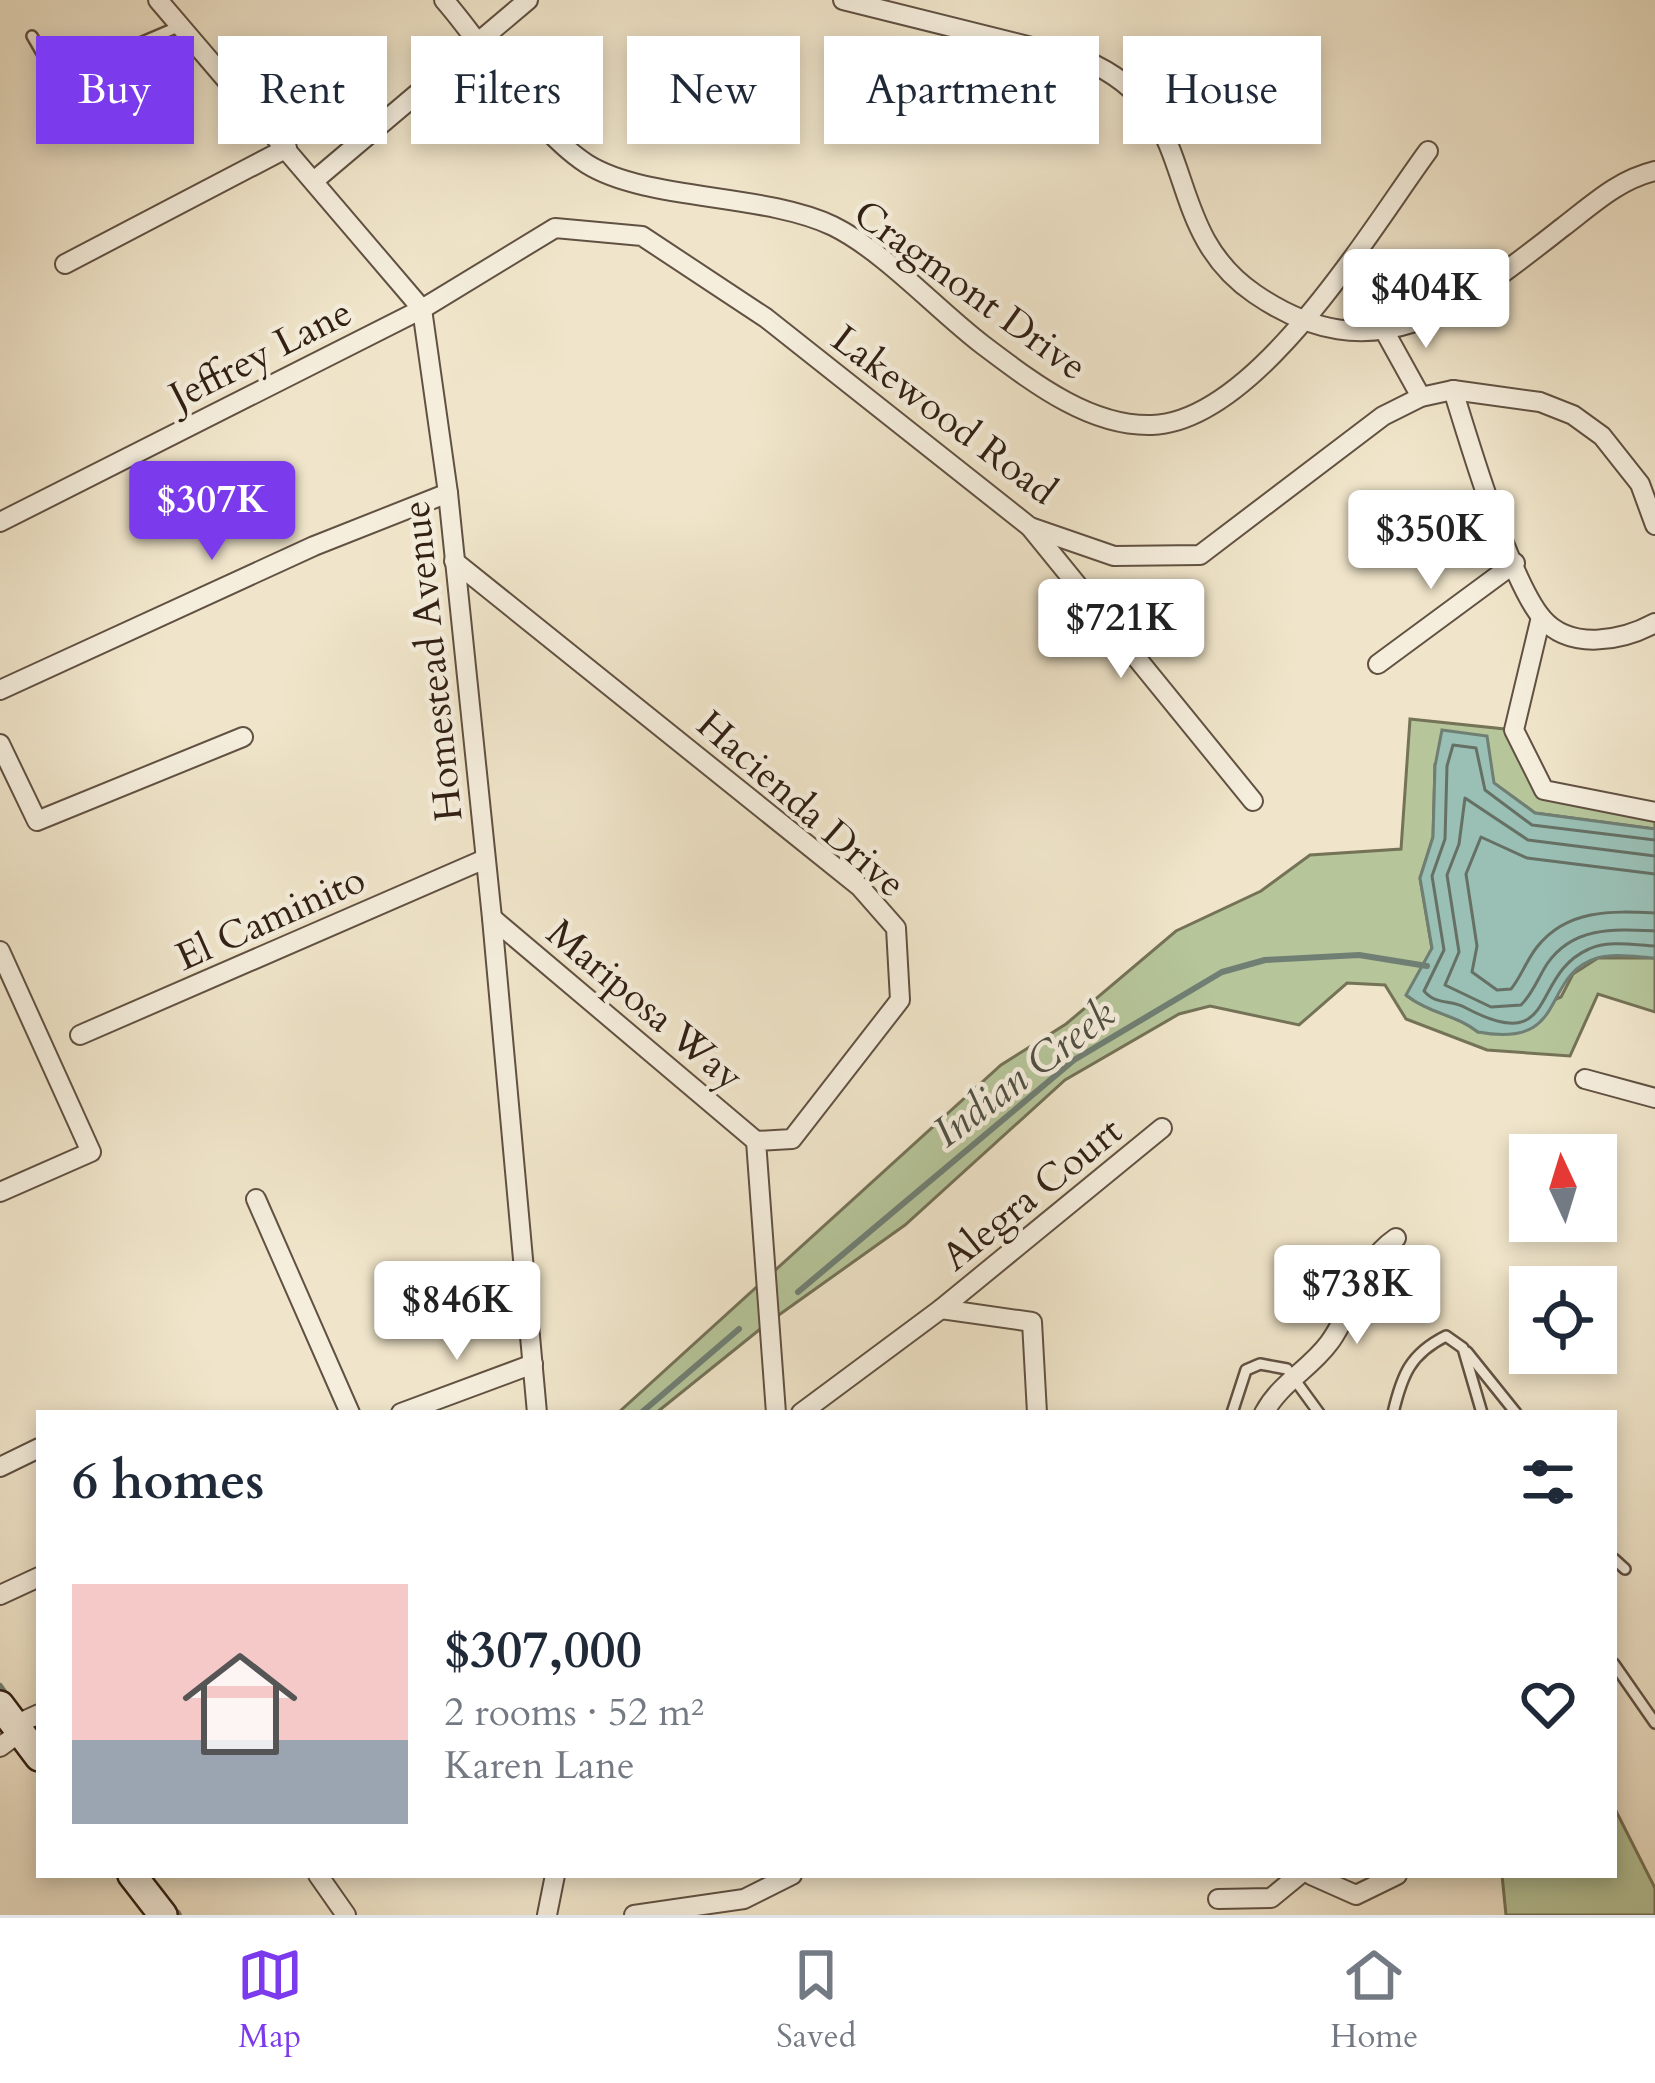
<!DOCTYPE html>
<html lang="en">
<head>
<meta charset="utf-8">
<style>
  :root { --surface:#fff; --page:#f6f6f7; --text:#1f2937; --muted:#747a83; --line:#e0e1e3; --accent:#7c3aed }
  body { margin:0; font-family:Cardo,serif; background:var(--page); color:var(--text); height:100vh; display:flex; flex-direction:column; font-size:45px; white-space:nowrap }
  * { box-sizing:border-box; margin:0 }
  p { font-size:39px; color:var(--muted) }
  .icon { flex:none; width:66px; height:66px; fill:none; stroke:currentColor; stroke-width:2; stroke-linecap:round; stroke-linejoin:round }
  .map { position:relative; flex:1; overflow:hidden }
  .details { position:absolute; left:36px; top:1410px; width:1581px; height:468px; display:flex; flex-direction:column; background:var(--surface); border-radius:0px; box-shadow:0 6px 18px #0003 }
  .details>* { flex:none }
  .hud { position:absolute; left:36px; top:36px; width:1584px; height:108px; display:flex; gap:24px }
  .needle { width:78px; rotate:356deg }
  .controls { position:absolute; left:1509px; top:1134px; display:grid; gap:24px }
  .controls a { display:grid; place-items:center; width:108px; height:108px; border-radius:0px; background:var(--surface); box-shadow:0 6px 18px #0003; font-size:60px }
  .price { position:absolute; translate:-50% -102px; padding:0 27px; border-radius:12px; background:#fff; color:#222; font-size:39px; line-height:78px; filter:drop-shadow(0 3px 6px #0008) }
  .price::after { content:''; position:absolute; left:50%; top:72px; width:36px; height:27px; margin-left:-18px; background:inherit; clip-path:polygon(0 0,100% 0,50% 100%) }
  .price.active { background:var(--accent); color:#fff }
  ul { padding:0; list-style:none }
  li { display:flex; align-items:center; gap:36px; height:300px; padding:0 36px }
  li+li { border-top:3px solid var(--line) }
  li span { display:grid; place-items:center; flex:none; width:336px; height:240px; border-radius:0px; color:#555 }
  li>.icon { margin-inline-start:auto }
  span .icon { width:144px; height:144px; fill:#fffc; stroke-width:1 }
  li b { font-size:51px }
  h2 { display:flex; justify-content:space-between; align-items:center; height:144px; padding:0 36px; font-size:51px }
  .chip { padding:0 42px; border-radius:0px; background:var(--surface); box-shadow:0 6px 18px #0003; font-size:42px; line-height:108px }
  .chip.active { background:var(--accent); color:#fff }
  .tab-bar { display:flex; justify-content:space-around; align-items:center; height:168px; border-top:3px solid var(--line); background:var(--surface); font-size:33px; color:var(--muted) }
  .tab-bar a { display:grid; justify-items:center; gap:6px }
  .tab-bar .active { color:var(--accent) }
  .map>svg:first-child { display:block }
  .green { fill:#b6c59a; stroke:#747257; stroke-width:3 }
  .water { fill:#9abfb4; stroke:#707f74; stroke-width:3 }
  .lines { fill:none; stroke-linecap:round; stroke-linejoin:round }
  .shore { stroke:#667064; stroke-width:3 }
  .stream { stroke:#707f74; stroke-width:6 }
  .lane-casing { stroke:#615142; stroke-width:14 }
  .street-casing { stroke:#615142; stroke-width:22 }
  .secondary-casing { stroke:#312014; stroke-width:32 }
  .lane { stroke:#f5eedd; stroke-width:9 }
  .street { stroke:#f5eedd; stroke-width:18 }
  .secondary { stroke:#f5eedd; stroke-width:27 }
  .labels { text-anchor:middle; stroke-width:9; stroke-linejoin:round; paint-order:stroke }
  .street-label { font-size:39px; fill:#312014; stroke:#f5eedd }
  .water-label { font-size:42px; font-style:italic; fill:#505044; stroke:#f5eedd }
</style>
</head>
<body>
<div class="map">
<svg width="1655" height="1915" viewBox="0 0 1655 1915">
  <rect width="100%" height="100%" fill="#f0e5ca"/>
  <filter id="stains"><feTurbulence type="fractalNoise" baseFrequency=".00167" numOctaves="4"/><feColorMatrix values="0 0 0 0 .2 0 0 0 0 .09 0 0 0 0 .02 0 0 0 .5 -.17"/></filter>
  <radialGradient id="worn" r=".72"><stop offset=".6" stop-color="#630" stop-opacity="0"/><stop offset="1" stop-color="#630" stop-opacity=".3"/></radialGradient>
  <!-- green -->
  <g class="green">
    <path d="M1410,719L1514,730L1544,790L1655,812V829L1535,813L1494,783L1435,765L1433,837L1420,878L1432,949L1407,996C1431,1014 1455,1014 1478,1032L1561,997L1573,974L1598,958H1655V1012L1598,994L1570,1056L1487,1050L1406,1019L1385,985L1347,983L1299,1025L1210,1006L1179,1014L1065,1080L905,1225L769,1322L656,1413H618L1001,1065L1066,1024L1176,931L1261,891L1310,855L1401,849Z"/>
    <polygon points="1614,1807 1655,1888 1655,1915 1506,1915 1502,1875 1614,1875"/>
  </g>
  <!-- water -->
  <path class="water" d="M1442,730L1487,736L1494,783L1535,813L1655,829V958C1637,957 1614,953 1597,958C1539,976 1571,1049 1478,1032C1455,1014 1430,1014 1406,995L1432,948L1420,878L1433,837L1435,766Z"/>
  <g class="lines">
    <!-- shore -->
    <g class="shore">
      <path d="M1655,840L1532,825L1485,790L1476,748L1453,745L1447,766L1445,839L1432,876L1444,950L1424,991C1437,1006 1450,999 1466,1008C1559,1057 1529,975 1589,949C1608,940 1634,945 1655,946"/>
      <path d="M1655,856L1528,840L1465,798L1459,844L1447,875L1459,952L1445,985L1491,1007L1521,1005C1533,993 1538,978 1547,964C1573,926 1615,929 1655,931"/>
      <path d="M1655,874L1527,858L1481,837L1466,874L1477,946L1472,972L1497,990L1511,989C1521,977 1526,961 1537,947C1567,909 1611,911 1655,913"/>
    </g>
    <!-- stream -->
    <g class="stream">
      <polyline points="798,1292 1074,1060 1222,972 1265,960 1359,955 1427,966"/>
      <polyline points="641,1413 739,1329"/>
      <polyline points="0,1686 9,1699"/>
      <polyline points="36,1727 39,1731"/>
      <polyline points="178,1913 179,1915"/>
    </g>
    <!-- lane casing -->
    <g class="lane-casing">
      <g id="lane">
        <polyline points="32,36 50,67 65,75 180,26"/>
        <polyline points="1467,1352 1516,1413"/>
        <polyline points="1232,1413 1246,1370 1260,1364 1287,1369 1319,1413"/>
        <path d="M1393,1413C1402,1375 1410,1354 1446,1336L1463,1348L1482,1413"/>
        <polyline points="1614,1559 1625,1569"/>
        <polyline points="1614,1664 1655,1723"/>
      </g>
    </g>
    <!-- street casing -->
    <g class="street-casing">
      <g id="street">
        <polyline points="158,0 422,309 448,493 492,918 537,1413"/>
        <path d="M444,0C487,49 533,129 587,164C646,201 764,193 833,226C884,251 937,310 983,345C1031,381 1089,427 1152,425C1257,421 1370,230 1428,151"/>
        <path d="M843,0L1084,60C1207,111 1155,226 1255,294C1378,378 1464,304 1563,227C1593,204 1618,180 1655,171"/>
        <polyline points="315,180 528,0"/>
        <polyline points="65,264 287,148"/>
        <polyline points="1385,332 1421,397"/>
        <path d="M1453,390C1469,442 1510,580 1542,618C1570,651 1622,641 1655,623"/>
        <polyline points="0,522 422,309 555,228 642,236 766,318 1030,527 1114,556 1200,555 1383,416 1421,397 1453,390 1540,402 1573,415 1602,436 1640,484 1655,525"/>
        <polyline points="1030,527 1253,801"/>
        <polyline points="454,561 860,887 896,928 900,1000 792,1139 756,1141 776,1413"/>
        <polyline points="1541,617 1514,730 1544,790 1655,812"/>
        <polyline points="1378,664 1515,563"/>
        <polyline points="0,690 314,546 448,493"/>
        <polyline points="0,744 37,821 243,737"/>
        <polyline points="492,918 756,1141"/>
        <polyline points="0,951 91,1152 0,1192"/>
        <polyline points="80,1035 485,859"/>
        <polyline points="1585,1079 1655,1098"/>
        <polyline points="256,1199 350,1413"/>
        <polyline points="941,1309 1032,1322 1037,1413"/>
        <polyline points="401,1413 533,1364"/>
        <polyline points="801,1413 941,1309 1162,1128"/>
        <path d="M1264,1413C1281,1382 1309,1370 1329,1343C1356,1307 1357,1265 1396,1238"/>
        <polyline points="0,1467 39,1448"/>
        <polyline points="0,1595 39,1577"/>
        <polyline points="15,1725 39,1714"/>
        <polyline points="0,1747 19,1733"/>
        <polyline points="318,1875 346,1915"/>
        <polyline points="1311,1875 1356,1895 1397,1875"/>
        <polyline points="1218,1899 1271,1898 1299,1875"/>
        <polyline points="547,1915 555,1875"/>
        <polyline points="634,1915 744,1899 792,1875"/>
      </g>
    </g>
    <!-- secondary casing -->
    <g class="secondary-casing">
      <g id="secondary">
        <polyline points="0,1705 39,1757"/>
        <polyline points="132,1875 163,1915"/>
      </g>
    </g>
    <!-- lane -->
    <use href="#lane" class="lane"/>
    <!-- street -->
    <use href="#street" class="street"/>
    <!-- secondary -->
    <use href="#secondary" class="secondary"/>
  </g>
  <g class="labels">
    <!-- street labels -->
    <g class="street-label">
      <text transform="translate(971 289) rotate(36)" y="14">Cragmont Drive</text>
      <text transform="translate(260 353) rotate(-27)" y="14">Jeffrey Lane</text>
      <text transform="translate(945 414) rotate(37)" y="14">Lakewood Road</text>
      <text transform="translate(431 661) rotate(-96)" y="14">Homestead Avenue</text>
      <text transform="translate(802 803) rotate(41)" y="14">Hacienda Drive</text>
      <text transform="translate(270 917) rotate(-24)" y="14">El Caminito</text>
      <text transform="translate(646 1004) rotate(40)" y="14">Mariposa Way</text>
      <text transform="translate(1031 1193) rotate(-39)" y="14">Alegra Court</text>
    </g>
    <!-- water labels -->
    <g class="water-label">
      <text transform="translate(1023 1072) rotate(-37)" y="15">Indian Creek</text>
    </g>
  </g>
  <rect width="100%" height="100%" filter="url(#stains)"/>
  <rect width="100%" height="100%" fill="url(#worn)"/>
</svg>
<div class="controls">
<a><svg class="needle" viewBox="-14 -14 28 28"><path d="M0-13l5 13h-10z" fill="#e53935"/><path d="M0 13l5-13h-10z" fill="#747a83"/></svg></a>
<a><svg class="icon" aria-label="locate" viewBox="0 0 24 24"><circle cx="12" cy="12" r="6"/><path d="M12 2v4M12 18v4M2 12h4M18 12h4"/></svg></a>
</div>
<b class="price" style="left:1426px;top:351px">$404K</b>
<b class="price active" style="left:212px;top:563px">$307K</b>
<b class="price" style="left:1431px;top:592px">$350K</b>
<b class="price" style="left:1121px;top:681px">$721K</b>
<b class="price" style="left:1357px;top:1347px">$738K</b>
<b class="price" style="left:457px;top:1363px">$846K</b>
<div class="hud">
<a class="chip active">Buy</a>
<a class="chip">Rent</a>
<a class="chip">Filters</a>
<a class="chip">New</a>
<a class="chip">Apartment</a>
<a class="chip">House</a>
</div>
<section class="details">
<h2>6 homes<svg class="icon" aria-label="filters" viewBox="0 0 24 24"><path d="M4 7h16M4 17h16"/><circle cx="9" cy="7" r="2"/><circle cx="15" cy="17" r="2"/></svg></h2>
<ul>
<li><span style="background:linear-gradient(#f6c9c9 65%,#9aa5b1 0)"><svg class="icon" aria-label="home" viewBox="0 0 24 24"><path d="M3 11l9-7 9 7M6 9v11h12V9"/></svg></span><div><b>$307,000</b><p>2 rooms · 52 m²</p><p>Karen Lane</p></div><svg class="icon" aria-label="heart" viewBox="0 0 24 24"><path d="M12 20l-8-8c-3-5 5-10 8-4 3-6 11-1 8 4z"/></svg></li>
</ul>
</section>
</div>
<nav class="tab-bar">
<a class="active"><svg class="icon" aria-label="map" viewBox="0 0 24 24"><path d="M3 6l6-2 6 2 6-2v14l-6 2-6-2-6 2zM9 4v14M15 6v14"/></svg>Map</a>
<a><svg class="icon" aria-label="saved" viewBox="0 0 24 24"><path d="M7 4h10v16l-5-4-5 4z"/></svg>Saved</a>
<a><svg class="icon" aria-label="home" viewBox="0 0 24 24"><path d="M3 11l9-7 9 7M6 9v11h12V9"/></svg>Home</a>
</nav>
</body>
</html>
